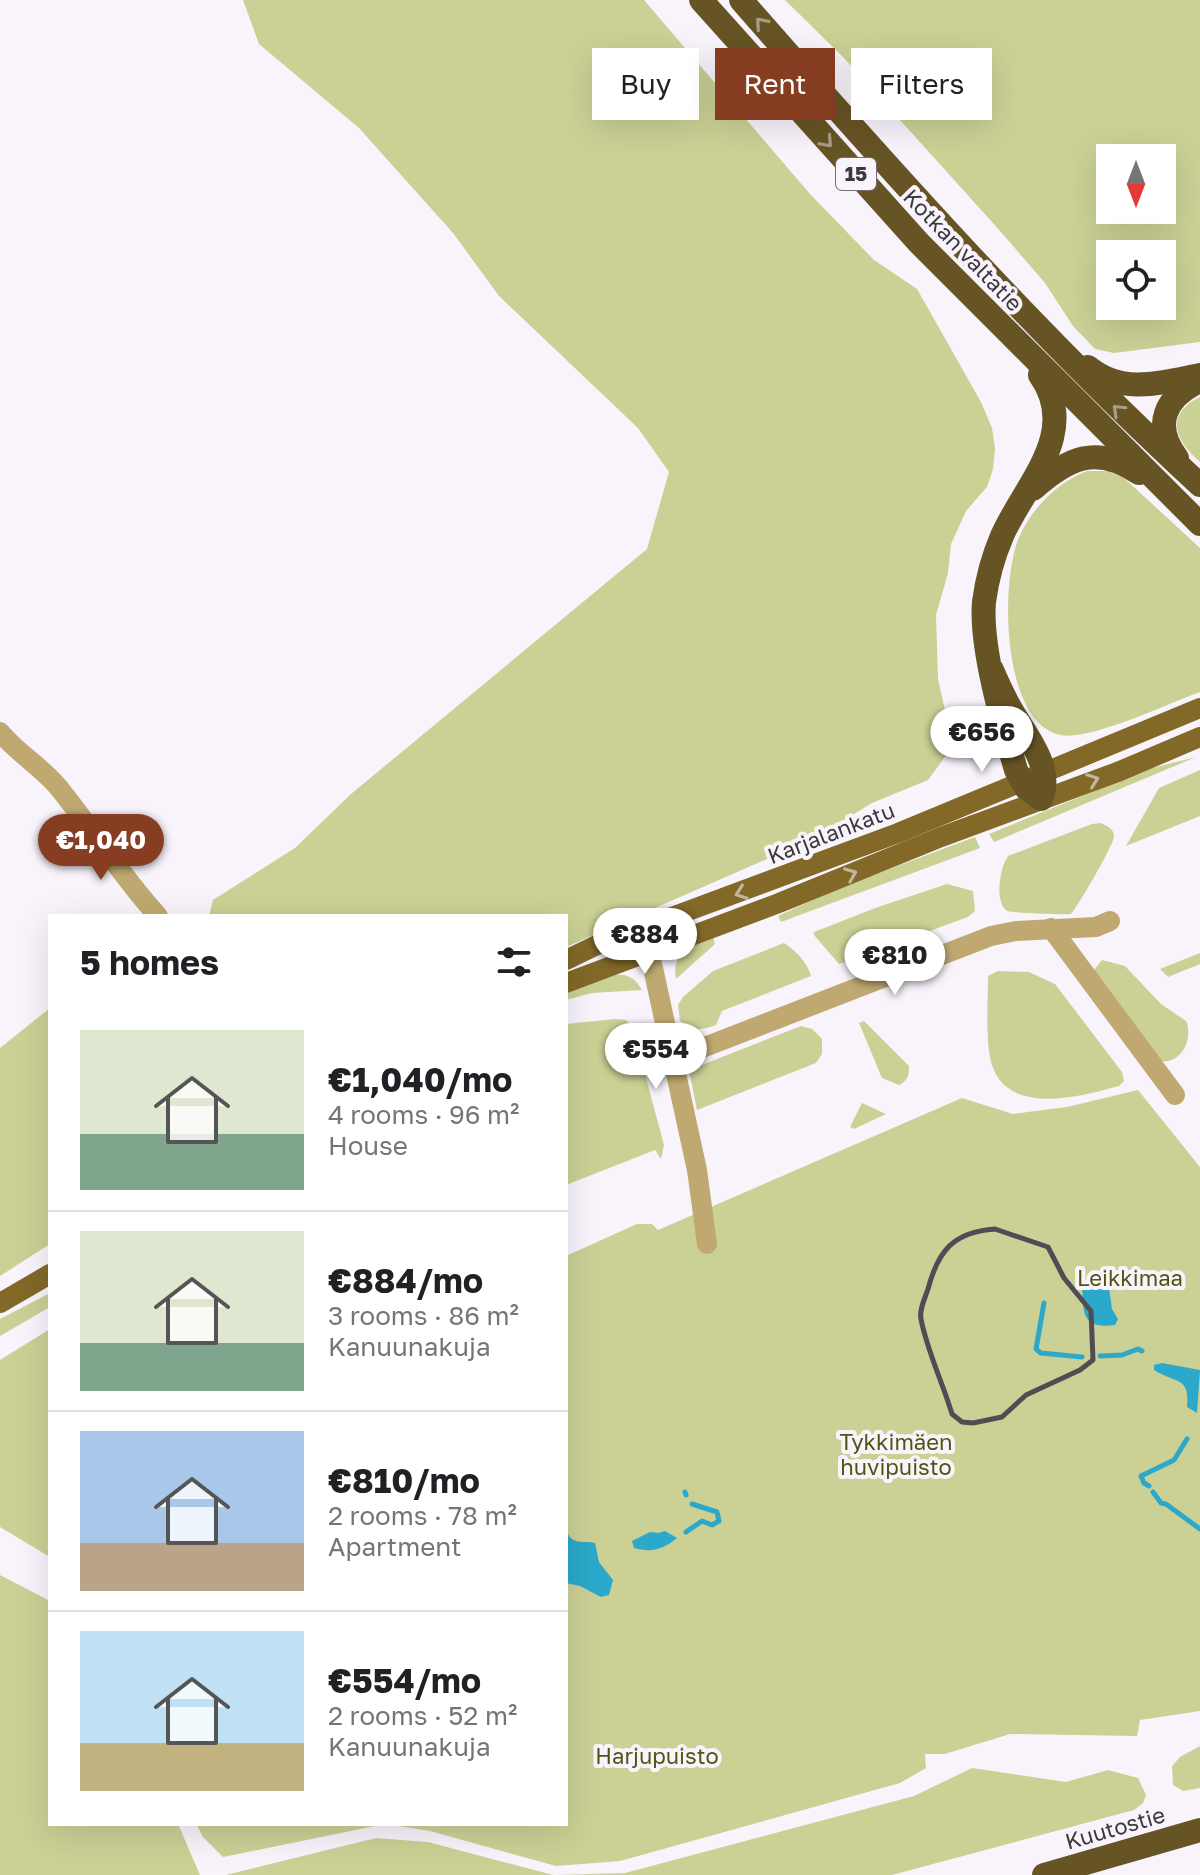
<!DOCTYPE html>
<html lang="en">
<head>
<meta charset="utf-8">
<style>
  :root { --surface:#fff; --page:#f2f2f2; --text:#202124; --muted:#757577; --line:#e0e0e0; --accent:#863d22 }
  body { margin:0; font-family:"Golos Text",sans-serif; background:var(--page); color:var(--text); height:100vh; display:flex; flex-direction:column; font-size:30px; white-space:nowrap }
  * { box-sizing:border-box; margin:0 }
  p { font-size:26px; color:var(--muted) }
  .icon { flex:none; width:44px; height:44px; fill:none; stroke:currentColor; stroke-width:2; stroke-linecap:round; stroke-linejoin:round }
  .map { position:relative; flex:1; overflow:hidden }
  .side { position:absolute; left:48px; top:914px; width:520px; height:912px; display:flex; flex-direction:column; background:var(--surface); border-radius:0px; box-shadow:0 8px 32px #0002 }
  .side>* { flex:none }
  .hud { position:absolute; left:592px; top:48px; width:488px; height:72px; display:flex; gap:16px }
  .needle { width:52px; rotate:180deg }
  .fabs { position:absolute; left:1096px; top:144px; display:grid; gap:16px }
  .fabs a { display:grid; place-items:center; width:80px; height:80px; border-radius:0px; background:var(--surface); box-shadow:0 8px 32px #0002; font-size:40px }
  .price { position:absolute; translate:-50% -68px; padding:0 18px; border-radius:28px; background:#fff; color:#222; font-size:26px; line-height:52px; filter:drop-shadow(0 2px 4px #0008) }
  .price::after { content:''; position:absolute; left:50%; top:48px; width:24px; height:18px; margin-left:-12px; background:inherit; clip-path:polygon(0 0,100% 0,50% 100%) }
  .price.current { background:var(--accent); color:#fff }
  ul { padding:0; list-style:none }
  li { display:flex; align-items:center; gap:24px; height:200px; padding:0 32px }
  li+li { border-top:2px solid var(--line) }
  li span { display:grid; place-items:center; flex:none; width:224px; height:160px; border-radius:0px; color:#555 }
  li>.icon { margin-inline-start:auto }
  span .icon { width:96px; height:96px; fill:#fffc; stroke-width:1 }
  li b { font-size:34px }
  h2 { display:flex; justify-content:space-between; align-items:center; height:96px; padding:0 32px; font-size:34px }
  .chip { padding:0 28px; border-radius:0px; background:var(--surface); box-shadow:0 8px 32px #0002; font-size:28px; line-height:72px }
  .chip.current { background:var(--accent); color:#fff }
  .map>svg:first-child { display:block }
  .green { fill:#cbd095; fill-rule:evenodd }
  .water { fill:#2ca9ca }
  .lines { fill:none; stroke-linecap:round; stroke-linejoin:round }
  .stream { stroke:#2ca9ca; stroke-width:5 }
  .minor { stroke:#bfa971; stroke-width:20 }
  .major { stroke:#826928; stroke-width:20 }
  .highway { stroke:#675425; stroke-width:24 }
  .rail { stroke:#504c53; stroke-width:5 }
  .oneway { stroke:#a99c86 }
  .oneway2 { stroke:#c3b59d }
  .labels { text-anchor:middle; stroke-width:8; stroke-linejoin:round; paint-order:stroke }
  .shield { fill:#f9f4fc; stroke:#757078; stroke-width:2 }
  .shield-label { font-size:20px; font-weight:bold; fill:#3c383f }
  .street-label { font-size:22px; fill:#3c383f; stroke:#f9f4fc }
  .park-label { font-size:22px; fill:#515411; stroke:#f9f4fc }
</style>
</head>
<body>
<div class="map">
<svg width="1200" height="1875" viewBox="0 0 1200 1875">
  <rect width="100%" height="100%" fill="#f9f4fc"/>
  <!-- green -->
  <g class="green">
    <polygon points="243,0 644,0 810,194 874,260 917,289 981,402 992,428 995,449 993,469 987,487 966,511 951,544 948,573 936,615 938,679 953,746 928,780 872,803 815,838 566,947 566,916 209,916 213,900 295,848 351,794 647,549 669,472 638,428 499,296 453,233 359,128 259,44"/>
    <path d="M785,0H1200V342L1114,353L1095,349L1073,326L1045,283L1001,232L844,58ZM1162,158V210H1110V158ZM1110,254H1162V306H1110Z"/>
    <path d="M1200,397V462C1176,441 1163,415 1200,397Z"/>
    <path d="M1087,471H1108L1123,477L1200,548V692C1169,703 1090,741 1061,735C1001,724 1000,581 1019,537C1032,508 1058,482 1087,471Z"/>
    <polygon points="1196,757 994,842 989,834 1148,769"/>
    <polygon points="1200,770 1200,816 1126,846 1159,788"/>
    <path d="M1101,823C1107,826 1114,829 1114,836C1114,845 1078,906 1071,914C1066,915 1011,913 1007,911C994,902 1000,867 1008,856L1092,824Z"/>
    <polygon points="975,837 980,848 781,922 778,916 839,888"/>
    <polygon points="947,884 973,891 975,911 968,917 839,964 814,935 814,932 878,907"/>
    <path d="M713,937L715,944L676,979C671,951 691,946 713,937Z"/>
    <path d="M784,943C795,950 808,963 811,976L722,1011L716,1025C700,1031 694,1031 680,1021L678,1005L683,997L713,971Z"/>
    <polygon points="1200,953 1200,964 1168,977 1160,969"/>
    <path d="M1102,960L1125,966L1161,1004L1186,1021C1194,1039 1181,1066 1158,1061L1094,970Z"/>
    <path d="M998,971L1029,972L1055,984L1122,1072L1124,1081L1119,1086C1075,1098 997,1119 989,1051C986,1027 988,1001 988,976Z"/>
    <path d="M615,975C628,974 635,978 642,990L592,993L566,1000V992Z"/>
    <polygon points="50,1008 50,1244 0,1276 0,1048"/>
    <polygon points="615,1019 626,1020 632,1026 664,1145 661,1159 655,1150 566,1185 566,1024"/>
    <path d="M864,1021L909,1066C909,1076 908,1080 899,1085L882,1078L859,1023Z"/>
    <polygon points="801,1026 812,1029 822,1039 822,1054 816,1063 697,1110 689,1070"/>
    <polygon points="1138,1090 1200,1167 1200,1711 1140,1720 1137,1736 1010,1734 945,1754 925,1754 926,1768 900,1783 620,1861 556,1866 430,1831 385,1824 223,1857 203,1837 196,1824 566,1824 566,1256 637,1224 652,1224 658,1230 962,1098 1013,1114 1067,1107"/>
    <polygon points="862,1103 886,1114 854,1129 850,1127"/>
    <polygon points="50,1293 50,1307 0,1336 0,1319"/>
    <polygon points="50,1329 50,1557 0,1527 0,1360"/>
    <polygon points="0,1575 50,1601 50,1824 178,1824 200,1875 0,1875"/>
    <polygon points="1200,1746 1200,1788 1183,1791 1173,1785 1172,1766 1180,1757"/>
    <polygon points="972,1768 1066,1782 1108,1770 1138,1778 1146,1795 1143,1803 1134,1810 892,1875 557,1875 625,1873 914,1796"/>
    <polygon points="376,1838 428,1842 553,1875 226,1875"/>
  </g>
  <!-- water -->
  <g class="water">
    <path d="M1096,1277L1109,1288L1112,1309L1118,1319L1115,1325C1075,1330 1086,1305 1081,1282Z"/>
    <path d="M1162,1363L1200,1370L1197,1413L1187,1407C1190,1376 1176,1384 1154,1370V1365Z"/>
    <path d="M566,1530C572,1546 582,1540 595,1543L599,1562L613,1580L609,1595L601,1597L580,1586L566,1583Z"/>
    <path d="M665,1531L677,1538C664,1549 652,1553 634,1548L632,1541L650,1532L658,1533Z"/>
  </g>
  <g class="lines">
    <!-- stream -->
    <g class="stream">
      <polyline points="1044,1303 1036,1349 1041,1353 1082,1357"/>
      <polyline points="1100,1356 1122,1355 1138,1349 1142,1351"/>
      <polyline points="1149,1486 1144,1483 1141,1476 1174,1460 1187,1439"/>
      <polyline points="685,1492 686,1495"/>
      <polyline points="1153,1492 1161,1503 1166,1504 1200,1529"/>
      <polyline points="686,1532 702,1521 712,1525 719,1521 717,1512 692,1504"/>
    </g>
    <!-- minor -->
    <g class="minor">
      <path d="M0,732C17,753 42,767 59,788C93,830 121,876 158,916"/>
      <polyline points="1051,928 1175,1095"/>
      <polyline points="641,929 653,968 697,1170 707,1244"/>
      <polyline points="671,1060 991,936 1016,931 1096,927 1110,921"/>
    </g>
    <!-- major -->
    <g class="major">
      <polyline points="566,960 599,944 898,833 1200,708"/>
      <polyline points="566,983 779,903 941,837 1120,771 1200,737"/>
      <polyline points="0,1303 50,1274"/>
    </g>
    <!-- highway -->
    <g class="highway">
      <polyline points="701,0 919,243 1200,524"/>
      <path d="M741,0C888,168 1036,334 1200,485"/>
      <path d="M1088,367C1122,395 1161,383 1200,375"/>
      <path d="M1177,458C1152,425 1165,397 1200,381"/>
      <path d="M1033,489C1068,458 1096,444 1139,473"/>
      <path d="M992,670C998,684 1004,697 1012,711C1027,737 1054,767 1041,799L1026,788L1016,770C1003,725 980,647 984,602C987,579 993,557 1002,536C1025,484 1081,433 1040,375"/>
      <polyline points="1044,1875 1200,1830"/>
    </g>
    <!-- rail -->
    <path class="rail" d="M995,1229L1048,1247L1064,1278L1091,1311L1093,1360L1080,1370L1026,1395L1002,1417L973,1423L962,1422L952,1414C943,1383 927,1351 921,1319C919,1310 925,1298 928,1289C938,1251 953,1232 995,1229Z"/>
  </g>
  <!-- one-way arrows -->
  <defs><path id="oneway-chevron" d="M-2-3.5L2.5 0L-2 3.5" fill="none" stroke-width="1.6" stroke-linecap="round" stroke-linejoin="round" transform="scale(2)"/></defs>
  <g class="oneway">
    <use href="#oneway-chevron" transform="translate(761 23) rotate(-131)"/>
    <use href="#oneway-chevron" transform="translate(827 142) rotate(48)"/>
    <use href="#oneway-chevron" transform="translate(1118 410) rotate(-136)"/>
  </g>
  <g class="oneway2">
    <use href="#oneway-chevron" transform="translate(1093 780) rotate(-20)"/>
    <use href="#oneway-chevron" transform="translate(851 874) rotate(-22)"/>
    <use href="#oneway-chevron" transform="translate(741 893) rotate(160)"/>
  </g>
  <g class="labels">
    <!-- shield labels -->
    <rect class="shield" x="836" y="158" width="40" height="32" rx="6"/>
    <g class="shield-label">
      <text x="856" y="181">15</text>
    </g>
    <!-- street labels -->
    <g class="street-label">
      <text transform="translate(963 250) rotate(46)" y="8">Kotkan valtatie</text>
      <text transform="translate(831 833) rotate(-21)" y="8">Karjalankatu</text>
      <text transform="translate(1115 1828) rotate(-16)" y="8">Kuutostie</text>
    </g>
    <!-- park labels -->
    <g class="park-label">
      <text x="1130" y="1286">Leikkimaa</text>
      <text x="896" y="1450">Tykkimäen<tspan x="896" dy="25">huvipuisto</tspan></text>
      <text x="657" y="1764">Harjupuisto</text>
    </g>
  </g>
</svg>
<div class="fabs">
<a><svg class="needle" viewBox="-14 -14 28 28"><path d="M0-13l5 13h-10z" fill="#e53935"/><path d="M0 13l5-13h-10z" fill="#757577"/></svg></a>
<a><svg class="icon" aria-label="locate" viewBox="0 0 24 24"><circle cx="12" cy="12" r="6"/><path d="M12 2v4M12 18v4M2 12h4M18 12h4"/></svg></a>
</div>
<b class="price" style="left:982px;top:774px">€656</b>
<b class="price current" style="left:101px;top:882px">€1,040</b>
<b class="price" style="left:645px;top:976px">€884</b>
<b class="price" style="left:895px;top:997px">€810</b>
<b class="price" style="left:656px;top:1091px">€554</b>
<div class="hud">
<a class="chip">Buy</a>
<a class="chip current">Rent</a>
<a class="chip">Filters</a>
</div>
<section class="side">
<h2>5 homes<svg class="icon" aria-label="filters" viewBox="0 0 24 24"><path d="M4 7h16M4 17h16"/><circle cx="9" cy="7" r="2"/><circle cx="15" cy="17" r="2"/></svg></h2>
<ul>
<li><span style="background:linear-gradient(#dfe7d0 65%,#7fa58c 0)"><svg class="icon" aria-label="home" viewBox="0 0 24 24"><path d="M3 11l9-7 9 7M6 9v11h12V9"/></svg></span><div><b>€1,040/mo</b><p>4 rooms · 96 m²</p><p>House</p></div></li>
<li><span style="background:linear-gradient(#dfe7d0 70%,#7fa58c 0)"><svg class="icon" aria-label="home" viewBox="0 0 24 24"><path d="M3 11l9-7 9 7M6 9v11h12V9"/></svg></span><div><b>€884/mo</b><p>3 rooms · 86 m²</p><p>Kanuunakuja</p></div></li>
<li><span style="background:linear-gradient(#a9c7e8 70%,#b9a48a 0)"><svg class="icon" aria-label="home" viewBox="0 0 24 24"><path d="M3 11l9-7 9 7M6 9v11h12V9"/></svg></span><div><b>€810/mo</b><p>2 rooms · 78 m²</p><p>Apartment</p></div></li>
<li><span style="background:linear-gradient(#bfe0f5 70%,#c2b280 0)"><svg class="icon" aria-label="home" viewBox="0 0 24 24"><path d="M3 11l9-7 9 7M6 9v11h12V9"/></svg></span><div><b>€554/mo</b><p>2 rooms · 52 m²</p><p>Kanuunakuja</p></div></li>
</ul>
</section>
</div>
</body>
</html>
